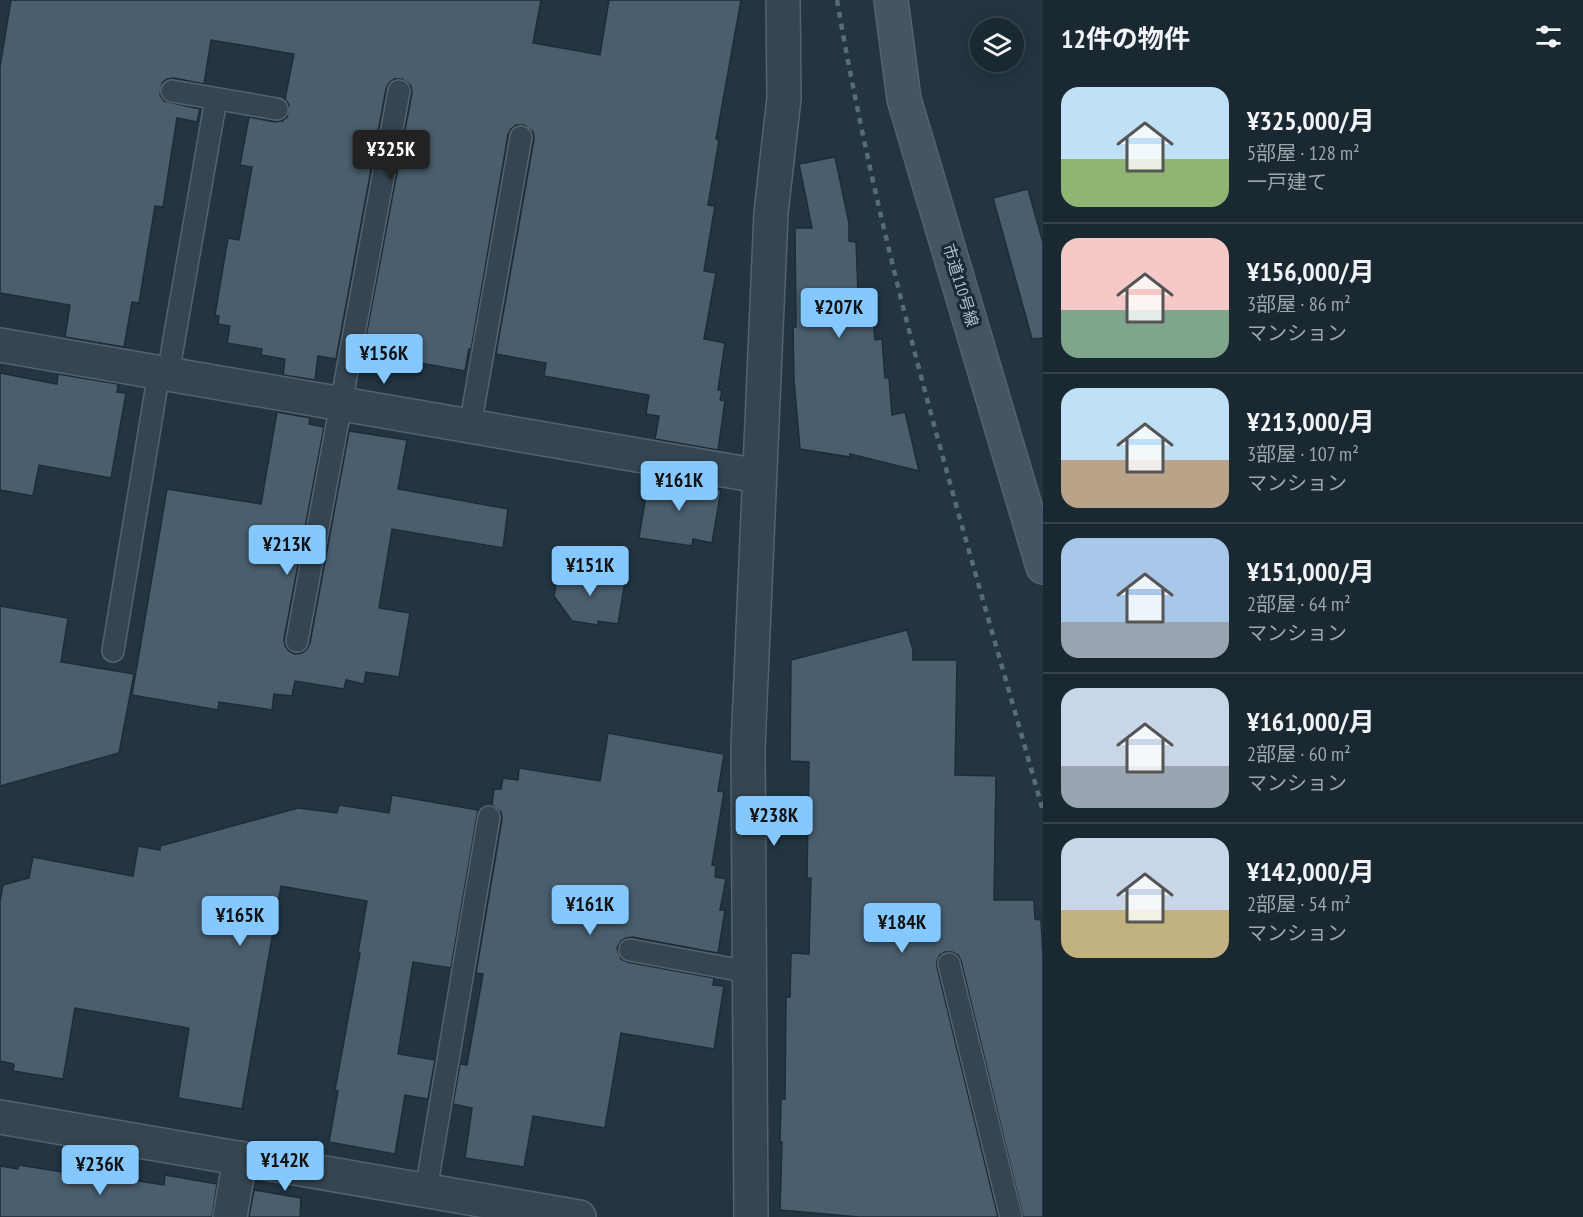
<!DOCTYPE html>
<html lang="ja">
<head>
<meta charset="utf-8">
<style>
  :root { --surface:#1a2831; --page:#233039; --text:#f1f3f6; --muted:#9fa6ab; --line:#38444d; --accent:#84c8ff }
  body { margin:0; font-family:"PT Sans Narrow","Noto Sans JP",sans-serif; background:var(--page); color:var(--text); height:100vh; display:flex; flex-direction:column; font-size:22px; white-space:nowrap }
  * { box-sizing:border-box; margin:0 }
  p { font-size:20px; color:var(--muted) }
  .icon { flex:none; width:33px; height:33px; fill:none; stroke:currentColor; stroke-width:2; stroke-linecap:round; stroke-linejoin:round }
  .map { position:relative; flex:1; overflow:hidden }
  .details { display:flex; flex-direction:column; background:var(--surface); width:540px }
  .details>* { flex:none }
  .buttons { position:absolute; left:970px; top:18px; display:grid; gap:12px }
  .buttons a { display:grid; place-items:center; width:54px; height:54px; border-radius:50%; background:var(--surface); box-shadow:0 3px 15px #0003,0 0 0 2px var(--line); font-size:30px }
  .price { position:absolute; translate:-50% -51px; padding:0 14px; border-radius:6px; background:var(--accent); color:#111; font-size:20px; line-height:39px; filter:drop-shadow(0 2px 3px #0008) }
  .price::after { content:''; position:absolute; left:50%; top:36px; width:18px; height:14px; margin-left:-9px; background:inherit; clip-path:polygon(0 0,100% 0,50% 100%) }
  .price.on { background:#222; color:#fff }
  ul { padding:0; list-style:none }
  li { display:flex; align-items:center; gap:18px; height:150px; padding:0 18px }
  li+li { border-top:2px solid var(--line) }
  li span { display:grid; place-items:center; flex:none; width:168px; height:120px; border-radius:18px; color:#555 }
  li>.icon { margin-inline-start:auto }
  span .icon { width:72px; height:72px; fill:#fffc; stroke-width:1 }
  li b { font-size:26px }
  h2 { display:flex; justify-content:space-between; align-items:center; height:72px; padding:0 18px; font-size:26px }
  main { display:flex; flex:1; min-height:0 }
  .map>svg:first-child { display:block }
  .building { fill:#4a5e6d; stroke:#1d2d38; stroke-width:1.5 }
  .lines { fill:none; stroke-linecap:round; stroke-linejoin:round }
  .lane-casing { stroke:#54636f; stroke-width:24 }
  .street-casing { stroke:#54636f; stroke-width:36 }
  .secondary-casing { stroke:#54636f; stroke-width:36 }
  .lane { stroke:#364651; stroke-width:21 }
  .street { stroke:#364651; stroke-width:33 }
  .secondary { stroke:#445564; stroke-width:33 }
  .rail { stroke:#586b78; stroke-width:4.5; stroke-dasharray:6 6; stroke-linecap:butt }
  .labels { text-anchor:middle; stroke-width:6; stroke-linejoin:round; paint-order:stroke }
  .street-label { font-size:16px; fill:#b3c0cc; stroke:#1b2b36 }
</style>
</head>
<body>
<main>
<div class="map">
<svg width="1043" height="1217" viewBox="0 0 1043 1217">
  <rect width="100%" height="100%" fill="#223541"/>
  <!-- building -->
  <g class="building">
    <polygon points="11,0 541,0 533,43 600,55 609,0 741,0 716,139 719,140 708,205 715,206 704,271 716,273 704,339 725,343 718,390 722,390 720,400 725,401 718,450 655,439 659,416 646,414 649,395 544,376 546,363 496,354 534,139 533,132 524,125 516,125 511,129 508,135 471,350 469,349 465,371 420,363 419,373 361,363 412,93 411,86 402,79 394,79 389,83 386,89 336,359 318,356 315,380 283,375 285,359 261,355 262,349 227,343 230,326 218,324 219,316 215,315 228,238 239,240 252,167 240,165 249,117 275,122 282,121 287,117 289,105 285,99 294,54 211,40 204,84 174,78 167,79 162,83 160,95 164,101 200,109 197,122 177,118 163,207 155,206 139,303 132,302 124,347 65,337 70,305 0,293 0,67"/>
    <polygon points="835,157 849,223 849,241 856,242 859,317 873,316 875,340 882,339 885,378 889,377 892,415 905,412 919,471 850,454 850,457 800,449 794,380 793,327 796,327 795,228 812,228 799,164"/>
    <polygon points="1028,189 1043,243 1043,338 1032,339 993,198"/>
    <polygon points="0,373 57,384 58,374 118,384 117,392 126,393 111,478 39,465 33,496 0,490"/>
    <polygon points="277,412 310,418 309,424 324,427 284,639 285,646 289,651 295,654 302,653 307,649 310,643 349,431 407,440 398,489 508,509 503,548 392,529 379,608 410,613 399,677 366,672 364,684 346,680 344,689 295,681 292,696 274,694 272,710 219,702 218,710 132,695 167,489 261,504"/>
    <polygon points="649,476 713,487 712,489 721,490 712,543 693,539 692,546 639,538"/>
    <polygon points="559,570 625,581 618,624 598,621 598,625 572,621 554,596"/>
    <polygon points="0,606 68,618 61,662 134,674 119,753 0,786"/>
    <polygon points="907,630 913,650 913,660 957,660 955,775 996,776 994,900 1034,900 1035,919 1041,920 1043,957 1043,1217 1023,1217 961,961 958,955 952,952 945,952 940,955 937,961 937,967 998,1217 859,1217 780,1210 782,1142 780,1142 781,1099 785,1099 786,997 790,997 791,953 809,954 811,878 807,878 809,762 790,761 791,660"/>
    <polygon points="608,733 724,754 718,791 724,792 712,865 716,866 715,877 726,879 720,910 725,910 718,953 632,937 626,938 621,941 617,948 621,959 627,962 714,978 713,985 724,986 714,1049 621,1033 605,1128 533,1116 524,1167 465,1158 472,1108 453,1104 460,1064 467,1065 483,974 476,973 502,819 501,812 492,805 494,789 501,789 503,778 518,780 519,768 600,781"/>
    <polygon points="392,795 478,810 451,968 413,962 398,1054 435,1060 428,1099 405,1095 395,1154 329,1142 338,1091 335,1090 360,953 358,953 367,901 281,886 242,1109 178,1098 189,1028 75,1008 63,1079 13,1071 14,1064 0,1061 0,901 3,885 29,878 33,857 133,876 138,846 160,850 160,846 298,808 337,813 339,805 389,813"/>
    <polygon points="19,1165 124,1182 125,1179 164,1185 165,1175 217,1184 212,1217 0,1217 0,1166 18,1169"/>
    <polygon points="254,1190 301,1198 300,1217 249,1217"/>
  </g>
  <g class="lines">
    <!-- lane casing -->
    <g class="lane-casing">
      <g id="lane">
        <polyline points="172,91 277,109"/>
        <polyline points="168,374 216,99"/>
        <polyline points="470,426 521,137"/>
        <polyline points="297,641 399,91"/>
        <polyline points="113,651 159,372"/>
        <polyline points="630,950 749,972"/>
        <polyline points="949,964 1011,1217"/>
        <polyline points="426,1190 489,817"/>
      </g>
    </g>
    <!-- street casing -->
    <g class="street-casing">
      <g id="street">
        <polyline points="0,345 759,476"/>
        <polyline points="0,1117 579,1217"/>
        <polyline points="230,1217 240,1158"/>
        <polyline points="751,1217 748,748 771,213 784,98 783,0"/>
      </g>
    </g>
    <!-- secondary casing -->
    <g class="secondary-casing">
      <polyline id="secondary" points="891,0 904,99 1043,567"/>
    </g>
    <!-- lane -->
    <use href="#lane" class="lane"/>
    <!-- street -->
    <use href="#street" class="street"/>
    <!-- secondary -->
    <use href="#secondary" class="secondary"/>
    <!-- rail -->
    <path class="rail" d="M837,0C884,275 968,543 1043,811"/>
  </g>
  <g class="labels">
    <!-- street labels -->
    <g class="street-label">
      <text transform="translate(961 285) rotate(73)" y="6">市道110号線</text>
    </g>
  </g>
</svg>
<div class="buttons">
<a><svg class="icon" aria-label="layers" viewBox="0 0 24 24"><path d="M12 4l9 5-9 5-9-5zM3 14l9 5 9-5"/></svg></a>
</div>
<b class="price on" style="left:391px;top:181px">¥325K</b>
<b class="price" style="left:839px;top:339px">¥207K</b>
<b class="price" style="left:384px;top:385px">¥156K</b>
<b class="price" style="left:679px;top:512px">¥161K</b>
<b class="price" style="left:287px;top:576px">¥213K</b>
<b class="price" style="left:590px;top:597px">¥151K</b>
<b class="price" style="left:774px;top:847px">¥238K</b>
<b class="price" style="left:590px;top:936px">¥161K</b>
<b class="price" style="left:240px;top:947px">¥165K</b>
<b class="price" style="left:902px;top:954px">¥184K</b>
<b class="price" style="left:285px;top:1192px">¥142K</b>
<b class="price" style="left:100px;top:1196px">¥236K</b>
</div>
<section class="details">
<h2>12件の物件<svg class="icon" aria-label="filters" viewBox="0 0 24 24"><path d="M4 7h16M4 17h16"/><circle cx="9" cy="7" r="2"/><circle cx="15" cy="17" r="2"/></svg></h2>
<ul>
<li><span style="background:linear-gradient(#bfe0f5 60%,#8fb573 0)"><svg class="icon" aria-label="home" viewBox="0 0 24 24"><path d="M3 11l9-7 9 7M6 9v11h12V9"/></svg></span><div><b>¥325,000/月</b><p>5部屋 · 128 m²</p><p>一戸建て</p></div></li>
<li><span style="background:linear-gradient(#f6c9c9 60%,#7fa58c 0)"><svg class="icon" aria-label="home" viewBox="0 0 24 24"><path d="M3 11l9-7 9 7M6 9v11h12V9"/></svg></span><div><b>¥156,000/月</b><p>3部屋 · 86 m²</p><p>マンション</p></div></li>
<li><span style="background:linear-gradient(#bfe0f5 60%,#b9a48a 0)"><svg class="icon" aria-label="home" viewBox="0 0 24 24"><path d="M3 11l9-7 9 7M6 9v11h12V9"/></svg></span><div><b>¥213,000/月</b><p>3部屋 · 107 m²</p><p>マンション</p></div></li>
<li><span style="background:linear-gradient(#a9c7e8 70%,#9aa5b1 0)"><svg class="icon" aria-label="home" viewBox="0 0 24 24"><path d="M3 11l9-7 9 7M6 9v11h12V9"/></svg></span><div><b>¥151,000/月</b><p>2部屋 · 64 m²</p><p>マンション</p></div></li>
<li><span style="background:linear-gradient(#c9d6e8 65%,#9aa5b1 0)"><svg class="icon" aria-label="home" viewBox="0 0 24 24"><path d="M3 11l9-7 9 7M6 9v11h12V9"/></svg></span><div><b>¥161,000/月</b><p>2部屋 · 60 m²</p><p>マンション</p></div></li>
<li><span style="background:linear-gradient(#c9d6e8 60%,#c2b280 0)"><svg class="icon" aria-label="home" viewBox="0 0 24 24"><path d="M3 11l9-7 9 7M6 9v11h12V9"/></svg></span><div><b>¥142,000/月</b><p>2部屋 · 54 m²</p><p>マンション</p></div></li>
</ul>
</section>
</main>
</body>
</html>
